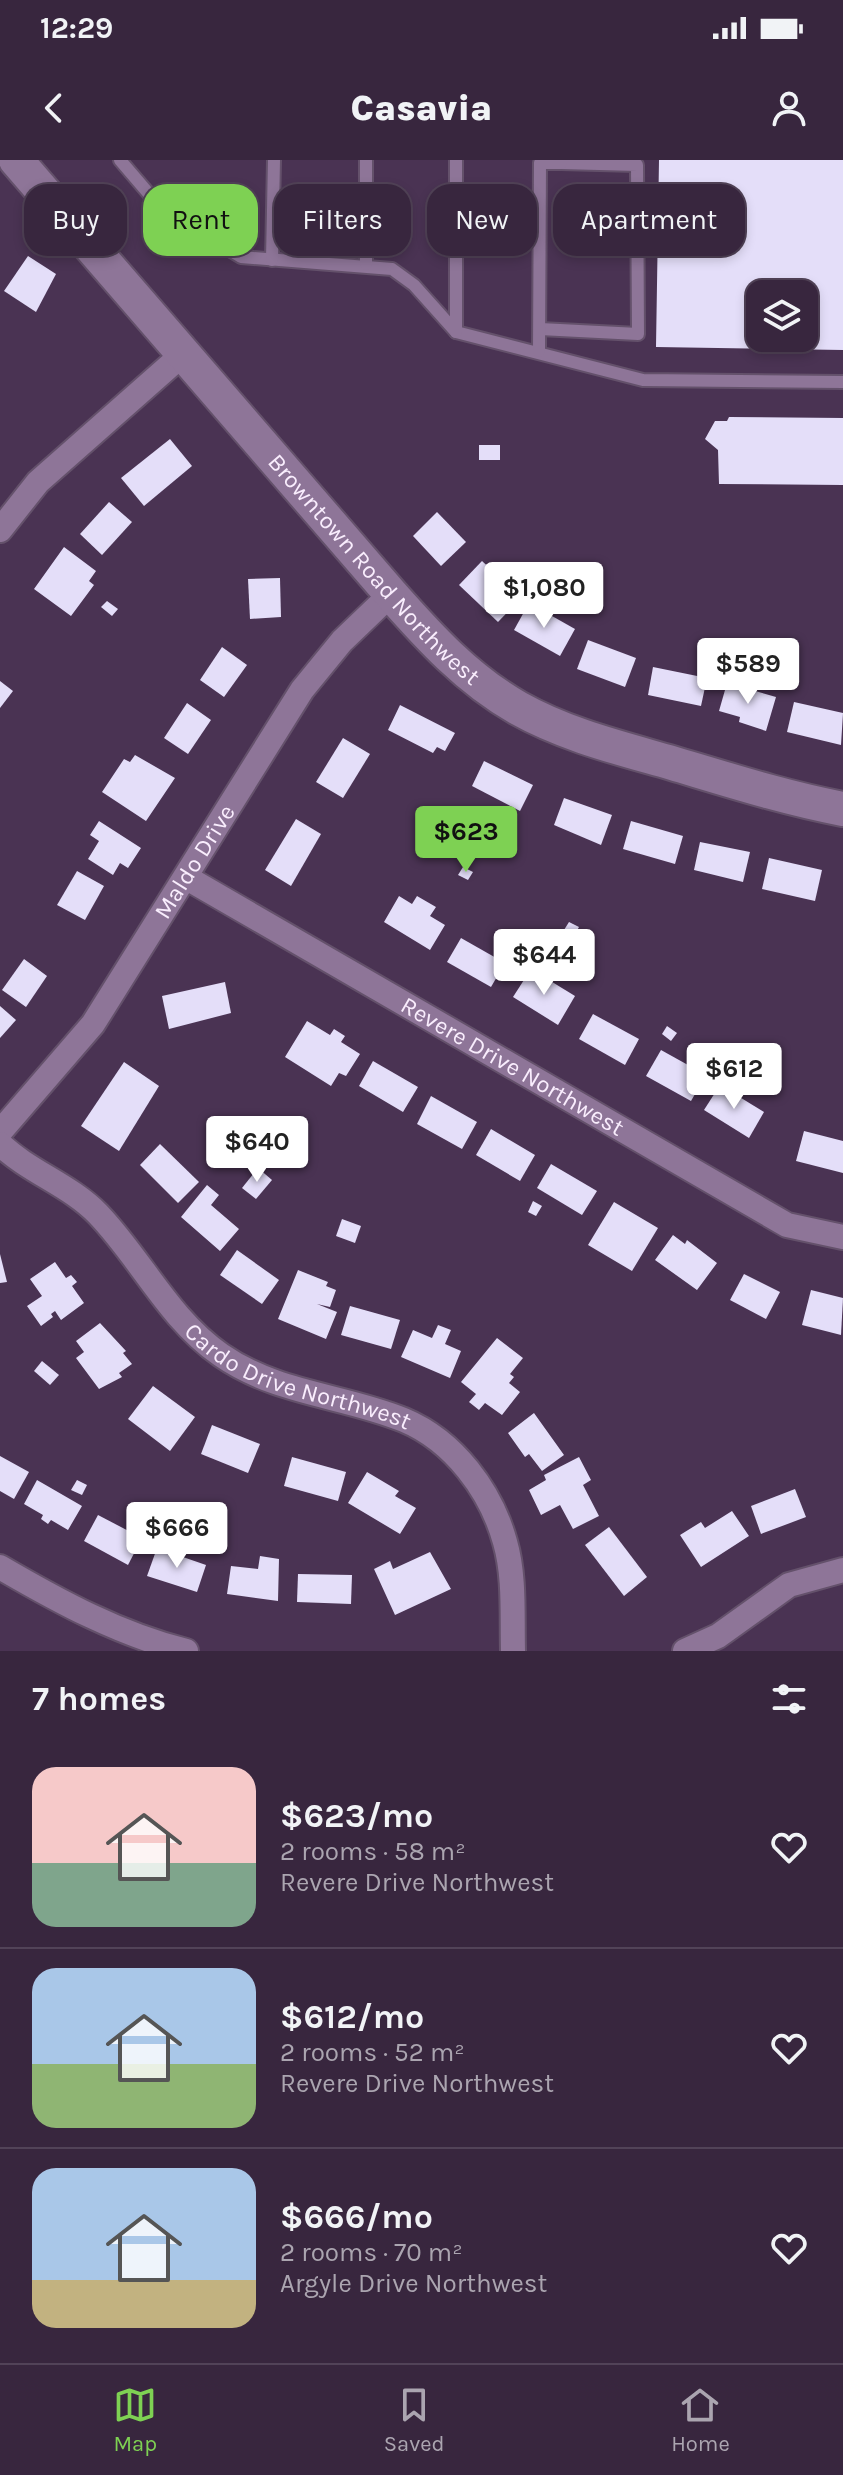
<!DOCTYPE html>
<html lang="en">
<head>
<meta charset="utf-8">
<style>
  :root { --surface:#38263e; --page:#433249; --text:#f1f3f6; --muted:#aba5b0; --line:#524358; --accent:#7ed153 }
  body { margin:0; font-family:Karla,sans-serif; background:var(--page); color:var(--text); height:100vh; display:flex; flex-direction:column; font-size:30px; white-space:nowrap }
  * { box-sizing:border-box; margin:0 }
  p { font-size:26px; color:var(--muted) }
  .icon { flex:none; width:44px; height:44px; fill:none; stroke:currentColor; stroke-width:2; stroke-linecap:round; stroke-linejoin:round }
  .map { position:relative; height:1491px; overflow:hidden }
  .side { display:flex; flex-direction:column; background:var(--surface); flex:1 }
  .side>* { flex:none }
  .guide { position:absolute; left:24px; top:24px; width:796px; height:72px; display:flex; gap:16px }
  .tools { position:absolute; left:746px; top:120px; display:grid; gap:16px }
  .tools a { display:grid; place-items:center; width:72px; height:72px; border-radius:16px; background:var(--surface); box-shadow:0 4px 12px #0003,0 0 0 2px var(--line); font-size:40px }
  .price { position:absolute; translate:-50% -68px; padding:0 18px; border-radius:8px; background:#fff; color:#222; font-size:26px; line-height:52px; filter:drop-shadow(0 2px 4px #0008) }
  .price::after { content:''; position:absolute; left:50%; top:48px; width:24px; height:18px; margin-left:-12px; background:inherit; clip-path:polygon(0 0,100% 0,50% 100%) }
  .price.on { background:var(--accent); color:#111 }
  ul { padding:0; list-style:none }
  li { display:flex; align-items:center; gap:24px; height:200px; padding:0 32px }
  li+li { border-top:2px solid var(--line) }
  li span { display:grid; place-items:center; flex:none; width:224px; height:160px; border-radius:24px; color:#555 }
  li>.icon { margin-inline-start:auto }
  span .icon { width:96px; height:96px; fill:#fffc; stroke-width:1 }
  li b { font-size:34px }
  h2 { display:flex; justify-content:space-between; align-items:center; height:96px; padding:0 32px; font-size:34px }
  .pill { padding:0 28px; border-radius:24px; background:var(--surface); box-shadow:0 4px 12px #0003,0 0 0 2px var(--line); font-size:28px; line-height:72px }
  .pill.on { background:var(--accent); color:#111 }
  .status { display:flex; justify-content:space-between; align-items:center; height:56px; padding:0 40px; background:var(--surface); direction:ltr }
  .status svg { height:22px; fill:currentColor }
  header { display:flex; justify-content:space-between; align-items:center; height:104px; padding:0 32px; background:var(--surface); font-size:36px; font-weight:800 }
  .menu { display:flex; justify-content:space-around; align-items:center; height:112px; border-top:2px solid var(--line); background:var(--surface); font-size:22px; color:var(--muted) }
  .menu a { display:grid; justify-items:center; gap:4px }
  .menu .on { color:var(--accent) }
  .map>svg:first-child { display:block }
  .building { fill:#e4def9; fill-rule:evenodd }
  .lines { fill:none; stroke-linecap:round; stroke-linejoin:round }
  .lane-casing { stroke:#64516b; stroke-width:16 }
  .street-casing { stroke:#64516b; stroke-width:28 }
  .secondary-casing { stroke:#64516b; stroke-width:38 }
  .lane { stroke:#8e7598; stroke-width:12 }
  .street { stroke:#8e7598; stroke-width:24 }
  .secondary { stroke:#8e7598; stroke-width:34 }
  .labels { text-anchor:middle; stroke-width:8; stroke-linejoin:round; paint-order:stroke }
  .street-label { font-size:24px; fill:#f9edfd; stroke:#4a3353 }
</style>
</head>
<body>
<div class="status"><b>12:29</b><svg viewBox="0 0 49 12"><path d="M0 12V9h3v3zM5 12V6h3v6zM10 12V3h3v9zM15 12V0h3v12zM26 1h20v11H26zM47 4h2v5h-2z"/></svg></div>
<header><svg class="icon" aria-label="back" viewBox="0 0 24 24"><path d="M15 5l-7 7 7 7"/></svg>Casavia<svg class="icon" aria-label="person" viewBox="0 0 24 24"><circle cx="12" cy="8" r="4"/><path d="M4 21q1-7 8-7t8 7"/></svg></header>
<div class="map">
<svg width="843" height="1491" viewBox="0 0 843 1491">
  <rect width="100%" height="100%" fill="#4a3353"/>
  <!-- building -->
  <g class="building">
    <path d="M659,0H843V190L656,187ZM760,134H804V178H760Z"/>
    <polygon points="28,96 56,114 36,152 4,131"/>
    <polygon points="729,257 843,258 843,325 719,324 718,290 705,279 715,261 727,261"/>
    <polygon points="170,279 192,306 144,346 121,318"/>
    <rect x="479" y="285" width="21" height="15"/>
    <polygon points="109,342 132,362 102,395 80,374"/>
    <polygon points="437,352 466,382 441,406 413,376"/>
    <polygon points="64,387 96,411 89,421 94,425 71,456 34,429"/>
    <polygon points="482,401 521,438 498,462 459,425"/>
    <polygon points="280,418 281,457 250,459 248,419"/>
    <polygon points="107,441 118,449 112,456 101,447"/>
    <polygon points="529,443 575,469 560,496 514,470"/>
    <polygon points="588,480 636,498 625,527 577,509"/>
    <polygon points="222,487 247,505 224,537 200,520"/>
    <polygon points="735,505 746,509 742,522 731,518"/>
    <polygon points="653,507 707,518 701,546 648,535"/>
    <polygon points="0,521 13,531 0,548"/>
    <polygon points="727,523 776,537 766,571 739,562 740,557 719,551"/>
    <polygon points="794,542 843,553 841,585 787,572"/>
    <polygon points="187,543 211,560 188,594 164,578"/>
    <polygon points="400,545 455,573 445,591 437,587 433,593 388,570"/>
    <polygon points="343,578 370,594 343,638 316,622"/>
    <polygon points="135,595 175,618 146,661 102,632 124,599 130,602"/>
    <polygon points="484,601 533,625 520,651 472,626"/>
    <polygon points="564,638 612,655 601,685 554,665"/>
    <polygon points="296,659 321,674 291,726 265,710"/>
    <polygon points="99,661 141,688 128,708 120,703 113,715 88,699 99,681 90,675"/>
    <polygon points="631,661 683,676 675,704 623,689"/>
    <polygon points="700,682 750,692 743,722 694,710"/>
    <polygon points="769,698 822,710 815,741 762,729"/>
    <polygon points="463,707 473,712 468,720 458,715"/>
    <polygon points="77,711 104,726 85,760 57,745"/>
    <polygon points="399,736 412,744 417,736 436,747 430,756 445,765 430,790 384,762"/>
    <polygon points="569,762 579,767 574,776 564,770"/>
    <polygon points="461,778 505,803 491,827 447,802"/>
    <polygon points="24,799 47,816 26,847 2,830"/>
    <polygon points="531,809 575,836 558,865 513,837"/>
    <polygon points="225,822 231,853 169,869 162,836"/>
    <polygon points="0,846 16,860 0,878"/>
    <polygon points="593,854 639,879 625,905 579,879"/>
    <polygon points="307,861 330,875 334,869 345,876 341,882 360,894 346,916 339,913 331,926 285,897"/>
    <polygon points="667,866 677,873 671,881 662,874"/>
    <polygon points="661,890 706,915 691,941 646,916"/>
    <polygon points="373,901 418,927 403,952 359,926"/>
    <polygon points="124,902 159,926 119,991 81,966"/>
    <polygon points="720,925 764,952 749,978 704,950"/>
    <polygon points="431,936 477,962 462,989 417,964"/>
    <polygon points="491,969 535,995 520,1021 476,995"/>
    <polygon points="804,971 843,981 843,1013 796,1001"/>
    <polygon points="160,984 199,1022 178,1043 140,1005"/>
    <polygon points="551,1004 597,1031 582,1055 537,1028"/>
    <polygon points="258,1008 272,1020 256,1039 242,1028"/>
    <polygon points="207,1025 219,1035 211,1045 239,1069 220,1091 181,1057"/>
    <polygon points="533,1041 542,1046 536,1056 528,1052"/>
    <polygon points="614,1042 658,1068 632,1111 588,1085"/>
    <polygon points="342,1059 361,1066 355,1083 336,1076"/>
    <polygon points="673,1075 685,1084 687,1080 717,1103 697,1130 655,1100"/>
    <polygon points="237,1090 279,1120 262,1144 220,1115"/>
    <polygon points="0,1094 7,1122 0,1123"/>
    <polygon points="55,1102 66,1118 71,1115 77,1122 72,1126 84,1143 61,1160 55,1151 51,1154 53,1157 41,1166 27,1146 42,1136 30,1119"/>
    <polygon points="298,1110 328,1122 326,1126 336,1130 330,1147 317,1144 337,1152 326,1179 278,1159"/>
    <polygon points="744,1114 780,1132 766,1159 730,1140"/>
    <polygon points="811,1130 843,1138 841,1175 802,1165"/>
    <polygon points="350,1146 400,1160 391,1189 341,1175"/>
    <polygon points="100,1163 126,1191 123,1193 132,1204 119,1213 122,1217 99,1229 76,1198 84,1192 76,1181"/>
    <polygon points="438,1165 451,1170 445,1184 461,1191 450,1218 401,1197 413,1170 432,1178"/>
    <polygon points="497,1178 523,1198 510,1214 514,1217 509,1223 520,1232 502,1255 485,1243 479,1250 469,1242 476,1234 461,1222"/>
    <polygon points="42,1201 59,1215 50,1225 34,1211"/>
    <polygon points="153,1226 195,1257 170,1291 128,1259"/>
    <polygon points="534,1253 564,1295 542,1311 529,1294 525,1297 508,1273"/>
    <polygon points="212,1265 260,1284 248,1313 201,1294"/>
    <polygon points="0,1296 29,1312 14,1339 0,1331"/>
    <polygon points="292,1297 346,1312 338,1341 284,1326"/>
    <polygon points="579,1297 591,1320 583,1325 599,1356 573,1369 560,1345 541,1355 529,1330 546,1320 544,1315"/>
    <polygon points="367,1312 399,1331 395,1336 416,1348 400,1374 348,1343"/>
    <polygon points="37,1320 82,1346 68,1370 51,1360 48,1364 41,1359 43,1355 24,1344"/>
    <polygon points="77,1320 87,1325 82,1335 71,1330"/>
    <polygon points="795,1329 806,1357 761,1374 751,1346"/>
    <polygon points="732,1351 749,1376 701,1407 680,1375 701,1362 705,1368"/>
    <polygon points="98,1355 142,1378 128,1405 84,1381"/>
    <polygon points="609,1367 647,1417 624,1436 585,1385"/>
    <polygon points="157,1388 206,1405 197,1432 147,1416"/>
    <polygon points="430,1392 451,1429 395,1455 374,1409 390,1401 393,1409"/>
    <polygon points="260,1396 279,1399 278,1441 227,1434 231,1406 258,1409"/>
    <polygon points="298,1414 352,1415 351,1444 297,1442"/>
  </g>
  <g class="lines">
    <!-- lane casing -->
    <g class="lane-casing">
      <g id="lane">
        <polyline points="120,0 161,48 241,97 392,109 414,125 456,172 643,220 843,222"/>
        <polyline points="272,100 274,0"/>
        <polyline points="366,104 366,0"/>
        <polyline points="540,169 638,174 637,5 561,3"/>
        <polyline points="456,172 456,0"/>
        <polyline points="539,191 540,3 561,3 561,0"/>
      </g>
    </g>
    <!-- street casing -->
    <g class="street-casing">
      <g id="street">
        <polyline points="0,370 38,322 183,194"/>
        <path id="s1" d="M187,718L787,1065L843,1077"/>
        <path id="s2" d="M0,972L93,864L302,530L342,481L391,434"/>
        <path id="s3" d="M0,984C29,1012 70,1025 98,1054C142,1100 168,1158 221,1195C277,1234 343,1235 404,1260C454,1281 491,1331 505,1382C515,1416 512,1456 513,1491"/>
        <path d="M0,1407C60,1442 119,1474 186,1491"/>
        <polyline points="685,1491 718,1476 789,1425 843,1410"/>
      </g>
    </g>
    <!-- secondary casing -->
    <g class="secondary-casing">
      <g id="secondary">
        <path id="s4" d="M16,0L391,434C429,477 467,519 518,548C566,575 620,588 672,603C729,620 785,638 843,649"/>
      </g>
    </g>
    <!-- lane -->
    <use href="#lane" class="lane"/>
    <!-- street -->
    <use href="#street" class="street"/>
    <!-- secondary -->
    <use href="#secondary" class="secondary"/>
  </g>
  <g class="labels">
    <!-- street labels -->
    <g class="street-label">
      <text dy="8" stroke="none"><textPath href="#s4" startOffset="544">Browntown Road Northwest</textPath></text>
      <text dy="8" stroke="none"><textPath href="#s2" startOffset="334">Maldo Drive</textPath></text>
      <text dy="8" stroke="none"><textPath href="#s1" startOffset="376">Revere Drive Northwest</textPath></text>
      <text dy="8" stroke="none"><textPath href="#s3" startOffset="388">Cardo Drive Northwest</textPath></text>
    </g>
  </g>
</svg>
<div class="tools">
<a><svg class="icon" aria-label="layers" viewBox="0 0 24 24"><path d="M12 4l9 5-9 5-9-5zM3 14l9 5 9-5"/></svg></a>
</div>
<b class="price" style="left:544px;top:470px">$1,080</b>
<b class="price" style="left:748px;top:546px">$589</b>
<b class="price on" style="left:466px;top:714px">$623</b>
<b class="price" style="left:544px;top:837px">$644</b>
<b class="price" style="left:734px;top:951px">$612</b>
<b class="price" style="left:257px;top:1024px">$640</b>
<b class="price" style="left:177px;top:1410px">$666</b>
<div class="guide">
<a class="pill">Buy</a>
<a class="pill on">Rent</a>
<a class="pill">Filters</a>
<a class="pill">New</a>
<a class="pill">Apartment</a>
</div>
</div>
<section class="side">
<h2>7 homes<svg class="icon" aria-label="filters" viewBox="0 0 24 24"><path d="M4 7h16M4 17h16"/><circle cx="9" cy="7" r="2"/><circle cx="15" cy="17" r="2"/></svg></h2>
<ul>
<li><span style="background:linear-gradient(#f6c9c9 60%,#7fa58c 0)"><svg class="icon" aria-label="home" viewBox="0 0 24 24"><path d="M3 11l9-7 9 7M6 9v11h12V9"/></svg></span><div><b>$623/mo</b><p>2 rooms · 58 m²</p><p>Revere Drive Northwest</p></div><svg class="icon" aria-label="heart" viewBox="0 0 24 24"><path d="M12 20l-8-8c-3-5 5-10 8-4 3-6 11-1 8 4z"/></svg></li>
<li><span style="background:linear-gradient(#a9c7e8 60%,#8fb573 0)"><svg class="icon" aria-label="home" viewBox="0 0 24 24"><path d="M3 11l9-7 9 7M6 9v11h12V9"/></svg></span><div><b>$612/mo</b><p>2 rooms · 52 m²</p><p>Revere Drive Northwest</p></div><svg class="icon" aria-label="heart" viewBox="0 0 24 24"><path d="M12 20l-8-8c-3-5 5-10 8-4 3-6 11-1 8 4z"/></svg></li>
<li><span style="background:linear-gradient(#a9c7e8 70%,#c2b280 0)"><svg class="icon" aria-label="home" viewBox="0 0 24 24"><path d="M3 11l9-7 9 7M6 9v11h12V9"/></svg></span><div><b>$666/mo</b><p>2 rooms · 70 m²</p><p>Argyle Drive Northwest</p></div><svg class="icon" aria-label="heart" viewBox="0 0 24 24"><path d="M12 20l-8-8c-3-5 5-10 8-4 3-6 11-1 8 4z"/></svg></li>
</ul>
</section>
<nav class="menu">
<a class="on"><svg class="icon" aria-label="map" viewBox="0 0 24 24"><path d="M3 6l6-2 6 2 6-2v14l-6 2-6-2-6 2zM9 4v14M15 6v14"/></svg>Map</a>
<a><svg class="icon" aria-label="saved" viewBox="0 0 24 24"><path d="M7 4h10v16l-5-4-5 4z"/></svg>Saved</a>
<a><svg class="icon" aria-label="home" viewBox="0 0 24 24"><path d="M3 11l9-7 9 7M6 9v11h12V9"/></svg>Home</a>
</nav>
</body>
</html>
